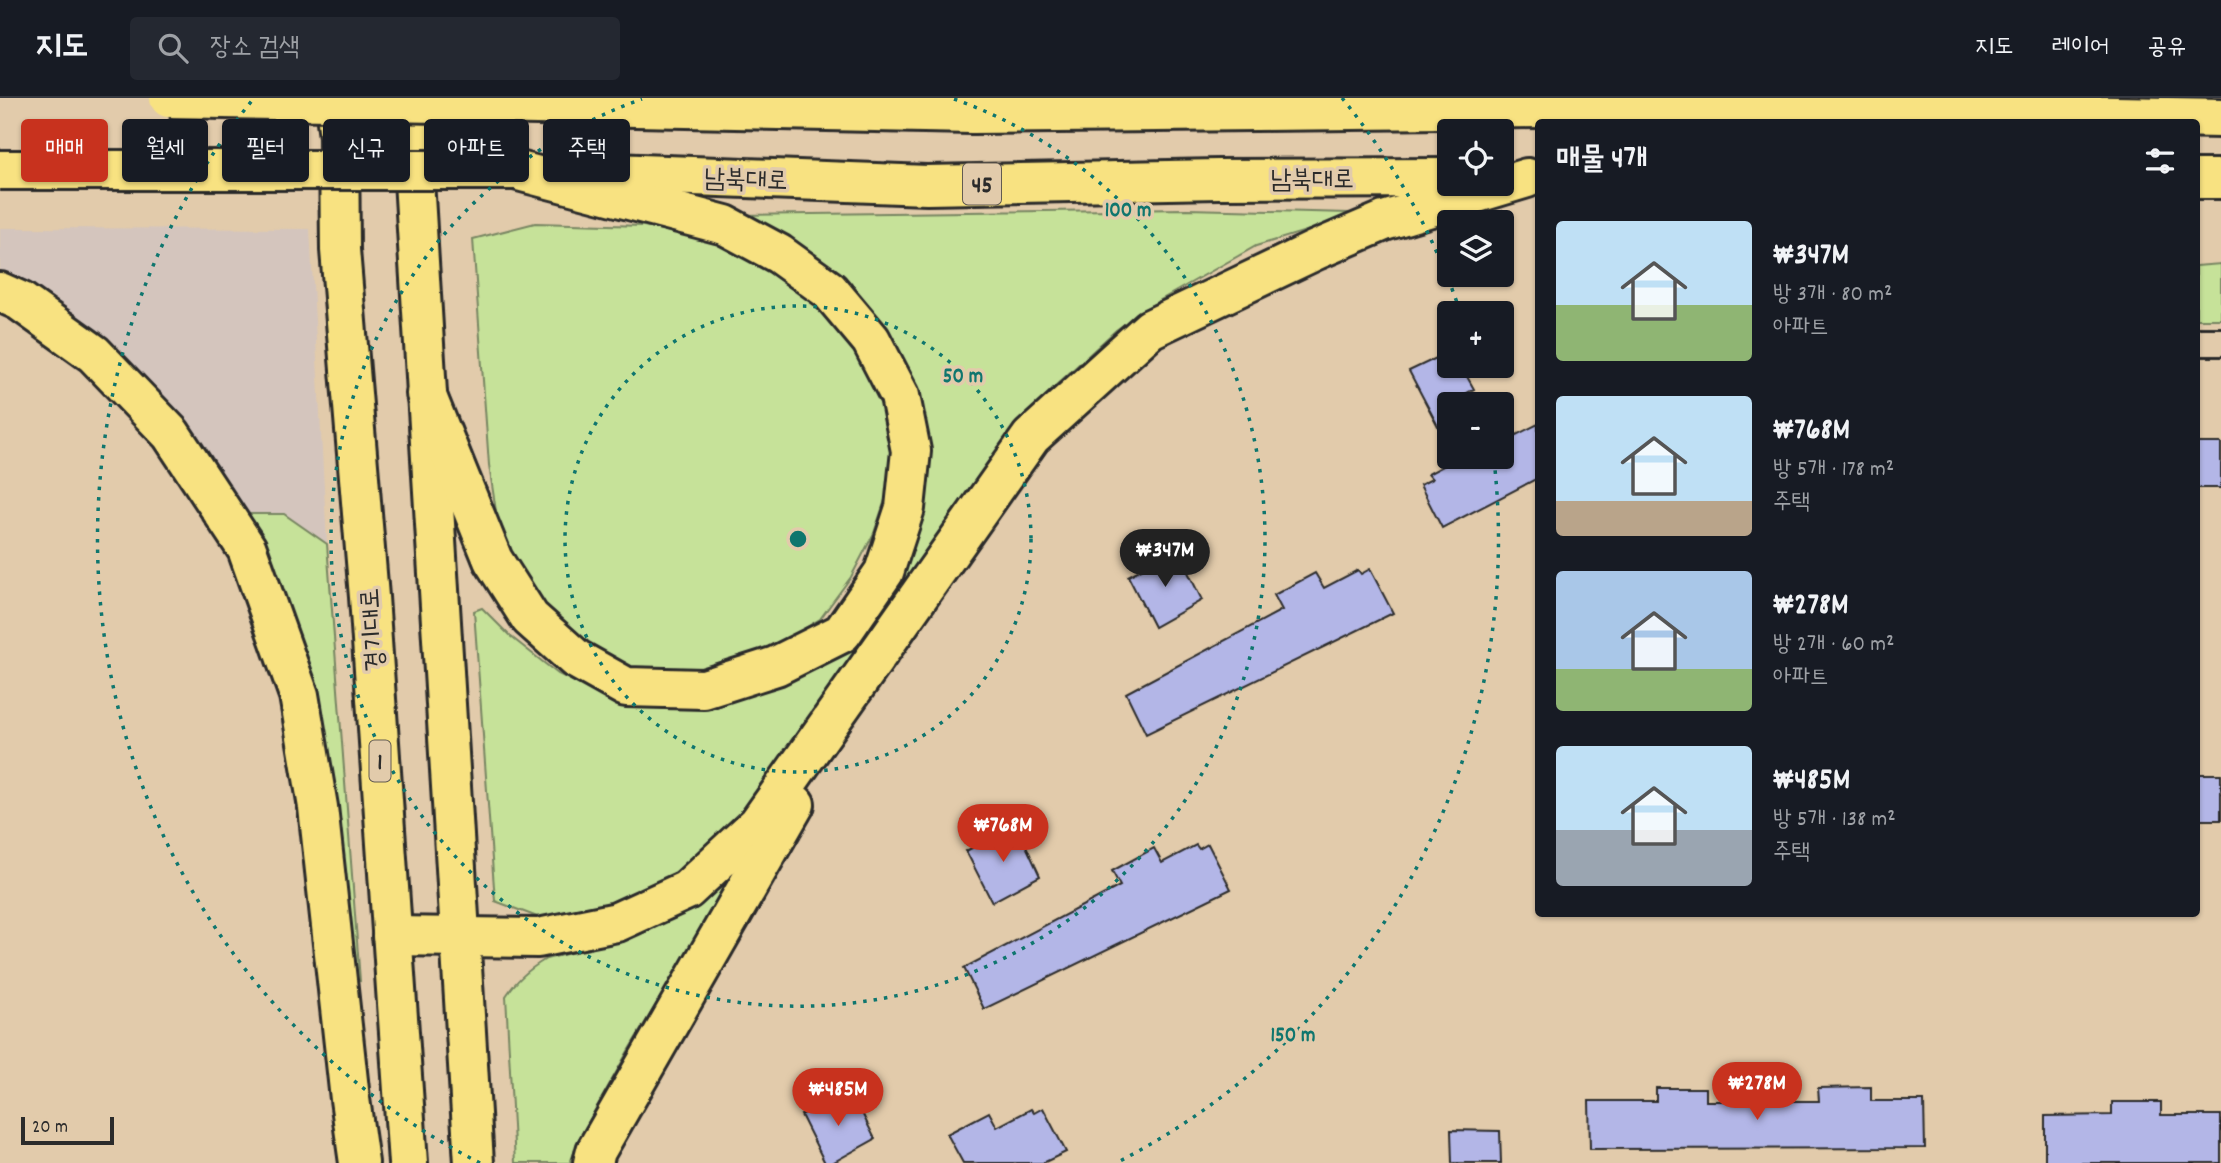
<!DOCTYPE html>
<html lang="ko">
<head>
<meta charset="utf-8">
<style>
  :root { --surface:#171b24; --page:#242831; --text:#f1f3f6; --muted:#9ea1a6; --line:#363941; --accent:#c8321e }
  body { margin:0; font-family:Dekko,"Poor Story",sans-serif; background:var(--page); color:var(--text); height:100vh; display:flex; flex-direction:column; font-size:26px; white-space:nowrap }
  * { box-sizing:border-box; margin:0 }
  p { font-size:23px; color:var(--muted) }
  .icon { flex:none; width:38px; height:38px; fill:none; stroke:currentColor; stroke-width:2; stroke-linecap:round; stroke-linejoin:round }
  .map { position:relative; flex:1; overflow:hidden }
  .drawer { position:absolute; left:1535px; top:21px; width:665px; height:798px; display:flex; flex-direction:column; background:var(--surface); border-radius:7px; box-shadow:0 2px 5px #0004 }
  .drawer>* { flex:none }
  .top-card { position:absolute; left:21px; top:21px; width:665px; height:63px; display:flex; gap:14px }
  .fabs { position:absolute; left:1437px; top:21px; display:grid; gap:14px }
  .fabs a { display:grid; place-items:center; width:77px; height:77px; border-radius:7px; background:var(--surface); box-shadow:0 2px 5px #0004; font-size:35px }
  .scale { position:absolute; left:21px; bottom:18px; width:93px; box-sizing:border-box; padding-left:7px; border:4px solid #2b2b2b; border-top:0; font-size:19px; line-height:24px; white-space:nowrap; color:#2b2b2b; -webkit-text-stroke:5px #e2cbab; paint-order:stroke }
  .price { position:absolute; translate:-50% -60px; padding:0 16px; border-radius:24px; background:var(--accent); color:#fff; font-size:23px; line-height:46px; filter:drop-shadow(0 2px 4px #0008) }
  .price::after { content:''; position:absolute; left:50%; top:42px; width:21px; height:16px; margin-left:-10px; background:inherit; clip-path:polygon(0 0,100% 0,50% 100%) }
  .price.active { background:#222; color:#fff }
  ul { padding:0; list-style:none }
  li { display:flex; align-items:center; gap:21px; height:175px; padding:0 21px }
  li span { display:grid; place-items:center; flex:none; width:196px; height:140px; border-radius:7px; color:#555 }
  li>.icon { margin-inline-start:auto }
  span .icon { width:84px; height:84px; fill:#fffc; stroke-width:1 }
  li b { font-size:30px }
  h2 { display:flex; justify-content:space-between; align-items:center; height:84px; padding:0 21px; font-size:30px }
  .pill { padding:0 24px; border-radius:7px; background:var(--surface); box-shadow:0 2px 5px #0004; font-size:24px; line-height:63px }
  .pill.active { background:var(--accent); color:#fff }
  header { display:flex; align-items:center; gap:42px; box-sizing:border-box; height:98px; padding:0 35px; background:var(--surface); border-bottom:2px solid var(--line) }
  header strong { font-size:33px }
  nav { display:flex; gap:38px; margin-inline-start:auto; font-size:24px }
  .search { width:490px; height:63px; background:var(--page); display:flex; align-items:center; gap:18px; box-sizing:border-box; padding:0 24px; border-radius:7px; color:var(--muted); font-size:26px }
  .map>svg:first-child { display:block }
  .built { fill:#d4c5bd }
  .green { fill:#c6e299; stroke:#788662; stroke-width:2 }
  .building { fill:#b3b6e7; stroke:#2b2b2b; stroke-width:2 }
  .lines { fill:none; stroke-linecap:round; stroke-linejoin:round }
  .street-casing { stroke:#2b2b2b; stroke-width:32 }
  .primary-casing { stroke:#2b2b2b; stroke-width:44 }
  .highway-casing { stroke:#2b2b2b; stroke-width:44 }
  .street { stroke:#e2cbab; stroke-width:26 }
  .primary { stroke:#f8e281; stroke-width:38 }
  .highway { stroke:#f8e281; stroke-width:38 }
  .highway-bridge-casing { stroke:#2b2b2b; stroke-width:44; stroke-linecap:butt }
  .highway-bridge { stroke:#f8e281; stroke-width:38 }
  .ring { fill:none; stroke:#0f766e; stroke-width:3.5; stroke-dasharray:3.5 7 }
  .labels { text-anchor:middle; stroke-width:7; stroke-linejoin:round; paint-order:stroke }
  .shield { fill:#e2cbab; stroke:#625b51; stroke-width:2 }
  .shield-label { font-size:24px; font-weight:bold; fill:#2b2b2b }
  .street-label { font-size:26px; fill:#2b2b2b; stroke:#e2cbab }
  .centre { fill:#0f766e; stroke:#e2cbab; stroke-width:3.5 }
  .ring-label { font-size:21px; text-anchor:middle; font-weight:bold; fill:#0f766e; stroke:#e2cbab; stroke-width:7; stroke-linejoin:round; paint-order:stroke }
</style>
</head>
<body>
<header>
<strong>지도</strong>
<div class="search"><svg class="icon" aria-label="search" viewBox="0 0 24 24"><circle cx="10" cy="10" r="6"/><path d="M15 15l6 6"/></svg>장소 검색</div>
<nav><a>지도</a><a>레이어</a><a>공유</a></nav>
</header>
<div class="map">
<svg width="2221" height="1065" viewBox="0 0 2221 1065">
  <rect width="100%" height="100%" fill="#e2cbab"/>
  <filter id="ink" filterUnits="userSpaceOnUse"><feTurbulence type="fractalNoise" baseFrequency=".0143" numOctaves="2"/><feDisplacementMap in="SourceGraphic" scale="14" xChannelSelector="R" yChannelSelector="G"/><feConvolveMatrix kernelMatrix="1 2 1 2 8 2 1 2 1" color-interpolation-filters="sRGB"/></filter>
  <g filter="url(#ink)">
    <!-- built -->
    <polygon class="built" points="0,130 310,131 327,446 284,416 249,416 185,322 103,253 0,179"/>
    <!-- green -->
    <g class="green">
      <polygon points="1187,111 1350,115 1349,120 1256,148 1148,209 1116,232 1054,289 1014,335 793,664 672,785 603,816 540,820 495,803 474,513 482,510 510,538 558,576 623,608 704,605 896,479 908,290 741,117"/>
      <polygon points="535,125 644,128 743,150 839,223 876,289 886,325 891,354 886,399 874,435 851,479 820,521 762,556 699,575 626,572 583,545 533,496 502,453 489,367 473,141"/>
      <polygon points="2221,166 2221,221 2196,221 2196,168"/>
      <polygon points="249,416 284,416 327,446 360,883 355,882 275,480"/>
      <path d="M722,789L725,792L628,953L579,1041L570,1065H515L506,898C516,882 529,871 546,861C613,845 666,832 722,789Z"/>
    </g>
    <!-- building -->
    <g class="building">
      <polygon points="1447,255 1449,268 1461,268 1474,291 1465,296 1471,306 1449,306 1449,349 1409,273"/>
      <polygon points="1538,326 1538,380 1442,430 1420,387 1432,381 1428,376 1460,359 1502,359 1502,344"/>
      <rect x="2196" y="345" width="25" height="45"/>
      <polygon points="1174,454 1180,466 1183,464 1202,502 1154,529 1128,478"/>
      <polygon points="1370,471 1393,515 1146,636 1126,595 1282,512 1274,497 1315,475 1324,490 1358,472 1361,476"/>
      <rect x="2196" y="676" width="25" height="46"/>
      <polygon points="1012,729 1019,741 1022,739 1040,778 992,804 966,753"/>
      <polygon points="1208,746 1231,791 984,911 964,870 1120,788 1112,773 1154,750 1162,765 1196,747 1199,751"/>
      <polygon points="1871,989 1871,1003 1924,1003 1925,1050 1590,1051 1589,1003 1656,1003 1656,990 1706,990 1706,1003 1819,1003 1818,990"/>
      <polygon points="847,993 853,1005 856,1003 875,1041 832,1065 825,1065 801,1017"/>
      <polygon points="2112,1004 2161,1004 2161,1017 2221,1017 2221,1065 2045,1065 2045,1018 2112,1017"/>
      <polygon points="1043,1010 1066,1054 1043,1065 963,1065 947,1036 989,1014 997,1029 1031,1011 1034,1015"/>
      <polygon points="1451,1032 1500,1033 1501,1065 1452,1065"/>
    </g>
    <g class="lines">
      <!-- street casing -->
      <g class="street-casing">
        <polyline id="street" points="2196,244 2221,244"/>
      </g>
      <!-- primary casing -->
      <g class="primary-casing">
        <g id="primary">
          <polyline points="334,0 339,39 340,152 369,499 408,1065"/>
          <polyline points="409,0 474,1065"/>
        </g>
      </g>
      <!-- highway casing -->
      <g class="highway-casing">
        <g id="highway">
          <polyline points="493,6 972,16 1631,9 2221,20"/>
          <polyline points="587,74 927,87 1218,81 1449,80"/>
          <polyline points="2196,81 2221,81"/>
          <polyline points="0,194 20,203 94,256 171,336 247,451 299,597 318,709 350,1001 359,1065"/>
          <polyline points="426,296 493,462 530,520 576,561 626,589 704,591 776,568 842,535 884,474 905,410 911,353 900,298 871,242 829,192 779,156 725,127 515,72"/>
          <polyline points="392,838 538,840 617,824 687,792 758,726 1031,339 1150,231 1316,152 1384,123 1527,80"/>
          <polyline points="593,1065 596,1053 795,706"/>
        </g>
      </g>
      <!-- street -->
      <use href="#street" class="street"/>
      <!-- primary -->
      <use href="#primary" class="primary"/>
      <!-- highway -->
      <use href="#highway" class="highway"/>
      <!-- highway-bridge casing -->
      <g class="highway-bridge-casing">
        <g id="highway-bridge">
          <polyline points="169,0 493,6"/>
          <polyline points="0,72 515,72"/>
        </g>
      </g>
      <!-- highway-bridge -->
      <use href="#highway-bridge" class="highway-bridge"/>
    </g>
  </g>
  <!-- distance rings -->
  <g class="ring">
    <circle cx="798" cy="441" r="233"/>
    <path d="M954 1A467 467 0 1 1 642 1"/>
    <path d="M480 1065A700 700 0 0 1 254 0M1342 0A700 700 0 0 1 1460 213M1494 362A700 700 0 0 1 1116 1065"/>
  </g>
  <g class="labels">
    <!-- shield labels -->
    <g class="shield">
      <rect x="963" y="65.5" width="38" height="41" rx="5"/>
      <rect x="369.5" y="642.5" width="21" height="41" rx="5"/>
    </g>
    <g class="shield-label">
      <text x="982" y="94">45</text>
      <text x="380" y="671">1</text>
    </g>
    <!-- street labels -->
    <g class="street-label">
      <text transform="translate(746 80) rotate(2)" y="9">남북대로</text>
      <text x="1312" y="89">남북대로</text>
      <text transform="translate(371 532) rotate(-94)" y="9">경기대로</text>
    </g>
  </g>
  <circle cx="798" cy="441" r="10" class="centre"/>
  <g class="ring-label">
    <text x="1128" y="118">100 m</text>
    <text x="963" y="284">50 m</text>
    <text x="1293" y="943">150 m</text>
  </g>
</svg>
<div class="fabs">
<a><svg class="icon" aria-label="locate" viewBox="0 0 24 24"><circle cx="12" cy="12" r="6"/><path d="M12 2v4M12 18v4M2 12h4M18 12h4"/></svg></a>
<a><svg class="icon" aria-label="layers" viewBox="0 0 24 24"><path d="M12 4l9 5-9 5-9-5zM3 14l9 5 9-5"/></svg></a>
<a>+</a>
<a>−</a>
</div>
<div class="scale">20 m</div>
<b class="price active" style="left:1165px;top:491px">₩347M</b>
<b class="price" style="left:1003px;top:766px">₩768M</b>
<b class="price" style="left:1757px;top:1024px">₩278M</b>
<b class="price" style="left:838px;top:1030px">₩485M</b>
<div class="top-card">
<a class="pill active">매매</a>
<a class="pill">월세</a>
<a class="pill">필터</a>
<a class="pill">신규</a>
<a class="pill">아파트</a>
<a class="pill">주택</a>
</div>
<section class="drawer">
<h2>매물 4개<svg class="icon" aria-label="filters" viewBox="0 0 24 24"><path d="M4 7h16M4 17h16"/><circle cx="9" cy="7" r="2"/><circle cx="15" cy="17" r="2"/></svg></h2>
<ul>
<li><span style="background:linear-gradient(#bfe0f5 60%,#8fb573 0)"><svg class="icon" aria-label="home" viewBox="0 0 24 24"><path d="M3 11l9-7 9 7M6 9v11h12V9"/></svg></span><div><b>₩347M</b><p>방 3개 · 80 m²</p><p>아파트</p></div></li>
<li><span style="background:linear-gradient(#bfe0f5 75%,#b9a48a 0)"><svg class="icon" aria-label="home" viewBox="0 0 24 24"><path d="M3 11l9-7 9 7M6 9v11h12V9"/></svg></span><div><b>₩768M</b><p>방 5개 · 178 m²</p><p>주택</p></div></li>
<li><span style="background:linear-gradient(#a9c7e8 70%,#8fb573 0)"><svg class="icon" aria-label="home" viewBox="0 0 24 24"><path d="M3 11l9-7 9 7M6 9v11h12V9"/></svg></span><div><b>₩278M</b><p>방 2개 · 60 m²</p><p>아파트</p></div></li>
<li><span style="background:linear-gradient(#bfe0f5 60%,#9aa5b1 0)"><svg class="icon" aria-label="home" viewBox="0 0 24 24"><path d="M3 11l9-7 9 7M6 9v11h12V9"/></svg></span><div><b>₩485M</b><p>방 5개 · 138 m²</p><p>주택</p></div></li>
</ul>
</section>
</div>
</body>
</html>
